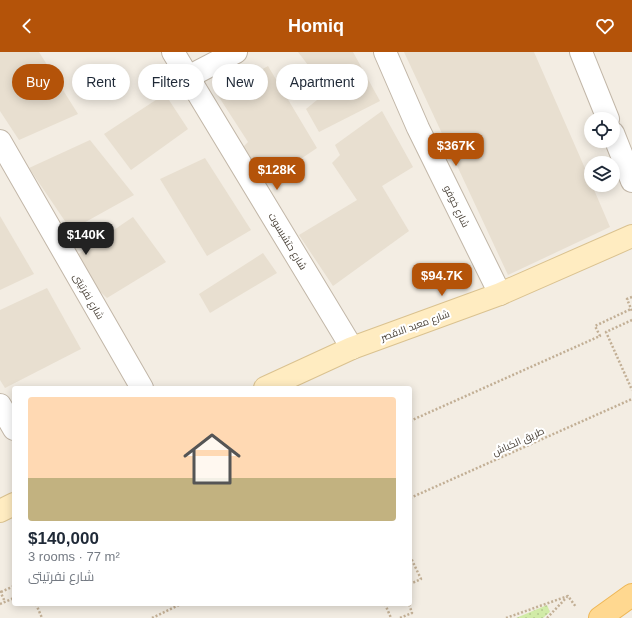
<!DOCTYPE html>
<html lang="en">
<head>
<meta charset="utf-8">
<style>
  :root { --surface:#fff; --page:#f6f6f7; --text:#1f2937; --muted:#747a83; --line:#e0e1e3; --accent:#b45309 }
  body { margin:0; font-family:Arial,Cairo,sans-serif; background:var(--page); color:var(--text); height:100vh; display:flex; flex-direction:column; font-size:15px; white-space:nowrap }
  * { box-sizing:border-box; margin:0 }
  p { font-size:13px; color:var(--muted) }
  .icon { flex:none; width:22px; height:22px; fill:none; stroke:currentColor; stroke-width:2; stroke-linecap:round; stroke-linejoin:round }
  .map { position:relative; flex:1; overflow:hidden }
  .sheet { position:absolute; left:12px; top:334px; width:400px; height:220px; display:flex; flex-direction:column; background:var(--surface); border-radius:4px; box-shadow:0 2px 10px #0003 }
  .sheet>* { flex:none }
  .guide { position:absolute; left:12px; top:12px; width:400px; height:36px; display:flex; gap:8px }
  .controls { position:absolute; left:584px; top:60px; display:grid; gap:8px }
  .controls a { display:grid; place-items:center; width:36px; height:36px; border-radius:50%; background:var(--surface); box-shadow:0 2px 10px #0003; font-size:20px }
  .price { position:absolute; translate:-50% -34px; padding:0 9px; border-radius:8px; background:var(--accent); color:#fff; font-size:13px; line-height:26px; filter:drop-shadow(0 1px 2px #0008) }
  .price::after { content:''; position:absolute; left:50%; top:24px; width:12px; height:9px; margin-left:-6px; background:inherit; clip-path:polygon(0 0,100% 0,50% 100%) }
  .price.selected { background:#222; color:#fff }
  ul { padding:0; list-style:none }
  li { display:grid; align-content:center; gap:8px; height:212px; padding:0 16px }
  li+li { border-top:1px solid var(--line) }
  li span { display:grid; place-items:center; height:124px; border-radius:4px; color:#555 }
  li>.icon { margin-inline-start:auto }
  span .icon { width:72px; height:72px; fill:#fffc; stroke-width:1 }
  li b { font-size:17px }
  .tag { padding:0 14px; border-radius:18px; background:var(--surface); box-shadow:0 2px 10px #0003; font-size:14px; line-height:36px }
  .tag.selected { background:var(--accent); color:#fff }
  header { display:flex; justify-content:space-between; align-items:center; height:52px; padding:0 16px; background:var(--accent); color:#fff; font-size:18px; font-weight:600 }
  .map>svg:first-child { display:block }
  .residential { fill:#e8dfd0 }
  .park { fill:url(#park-dots) }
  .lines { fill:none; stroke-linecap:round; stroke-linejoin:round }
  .street-casing { stroke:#c2b7a8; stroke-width:24 }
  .secondary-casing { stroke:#dac290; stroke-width:24 }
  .primary-casing { stroke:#eeb756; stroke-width:24 }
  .path { stroke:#c2af95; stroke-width:2.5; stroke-dasharray:2 2; stroke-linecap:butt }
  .street { stroke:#fff; stroke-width:22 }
  .secondary { stroke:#ffecc1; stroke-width:22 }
  .primary { stroke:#ffd890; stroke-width:22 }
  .labels { text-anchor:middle; stroke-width:4; stroke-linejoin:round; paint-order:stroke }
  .street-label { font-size:10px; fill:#453d33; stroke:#fff }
</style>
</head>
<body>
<header><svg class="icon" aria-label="back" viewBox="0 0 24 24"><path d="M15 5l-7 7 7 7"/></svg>Homiq<svg class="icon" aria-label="heart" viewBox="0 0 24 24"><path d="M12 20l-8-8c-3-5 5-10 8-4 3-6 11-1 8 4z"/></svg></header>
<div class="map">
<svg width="632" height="566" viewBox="0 0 632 566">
  <defs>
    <pattern id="park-dots" width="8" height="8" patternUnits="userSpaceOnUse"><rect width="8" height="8" fill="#d1eba7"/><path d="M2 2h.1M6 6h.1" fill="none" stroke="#b5ca90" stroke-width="1.8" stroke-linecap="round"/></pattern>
  </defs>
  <rect width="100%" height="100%" fill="#f3ede3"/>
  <!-- residential -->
  <g class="residential">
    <polygon points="0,0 39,0 78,62 19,88 0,59"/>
    <polygon points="298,0 353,0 380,49 319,80 306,57 328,39"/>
    <polygon points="404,0 534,0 591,130 591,133 592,133 610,175 508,223"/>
    <polygon points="268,14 317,96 259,135 238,100 248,90 217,42"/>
    <polygon points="165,42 188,77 131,118 104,82"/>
    <polygon points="382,59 413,115 382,134 409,179 333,234 299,183 357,148 332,111 340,103 335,93"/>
    <polygon points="90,88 134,143 71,178 29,116"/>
    <polygon points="205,106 251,178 207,204 160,127"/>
    <polygon points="0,164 34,222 0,238"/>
    <polygon points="133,165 166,210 107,246 68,209"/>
    <polygon points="263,201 277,221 210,261 199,242"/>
    <polygon points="47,236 81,297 5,336 0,328 0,258"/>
  </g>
  <!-- park -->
  <polygon class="park" points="547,553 550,560 543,566 516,566"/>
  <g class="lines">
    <!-- street casing -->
    <g class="street-casing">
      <g id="street">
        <polyline points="173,0 352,296"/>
        <polyline points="385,0 418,76 500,242"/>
        <polyline points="581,0 608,67"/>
        <polyline points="188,25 236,0"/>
        <polyline points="613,81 632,129"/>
        <polyline points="0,89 142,336"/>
        <polyline points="0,353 14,377"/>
      </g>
    </g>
    <!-- secondary casing -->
    <g class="secondary-casing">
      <g id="secondary">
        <polyline points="265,336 352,296 500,242 632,184"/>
        <polyline points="0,459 14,452"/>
      </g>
    </g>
    <!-- primary casing -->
    <g class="primary-casing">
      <polyline id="primary" points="600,566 632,543"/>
    </g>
    <!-- path -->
    <g class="path">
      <polyline points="632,245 627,247 632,259"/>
      <polyline points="632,268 606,280 632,338"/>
      <polyline points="410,369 600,284 595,274 631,257"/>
      <polyline points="410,446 632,347"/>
      <polyline points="410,504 421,527 410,532"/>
      <polyline points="0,539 5,550"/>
      <polyline points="1,540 14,534"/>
      <polyline points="0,552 14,546"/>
      <polyline points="36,552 42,566"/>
      <polyline points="385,552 391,566"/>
      <polyline points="152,566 181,552"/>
      <polyline points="400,566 412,561 409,552"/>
      <polyline points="506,566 568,544 576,555"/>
      <polyline points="547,566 567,545"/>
    </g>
    <!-- street -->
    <use href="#street" class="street"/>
    <!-- secondary -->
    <use href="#secondary" class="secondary"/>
    <!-- primary -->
    <use href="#primary" class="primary"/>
  </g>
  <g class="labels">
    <!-- street labels -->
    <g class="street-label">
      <text transform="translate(457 154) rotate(64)" y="4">شارع خوفو</text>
      <text transform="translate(288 189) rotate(59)" y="4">شارع حتشبسوت</text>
      <text transform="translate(89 244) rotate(60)" y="4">شارع نفرتيتى</text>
      <text transform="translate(415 273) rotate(-20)" y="4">شارع معبد الاقصر</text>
      <text transform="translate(518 389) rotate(-24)" y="4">طريق الكباش</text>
    </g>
  </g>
</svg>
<div class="controls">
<a><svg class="icon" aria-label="locate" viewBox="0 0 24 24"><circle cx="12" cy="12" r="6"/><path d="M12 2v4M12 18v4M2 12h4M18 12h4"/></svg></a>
<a><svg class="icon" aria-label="layers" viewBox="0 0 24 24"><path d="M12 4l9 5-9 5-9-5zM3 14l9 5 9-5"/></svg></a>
</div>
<b class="price" style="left:456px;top:115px">$367K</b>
<b class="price" style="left:277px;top:139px">$128K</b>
<b class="price selected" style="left:86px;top:204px">$140K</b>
<b class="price" style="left:442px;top:245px">$94.7K</b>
<div class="guide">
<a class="tag selected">Buy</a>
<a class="tag">Rent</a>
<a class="tag">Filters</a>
<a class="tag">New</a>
<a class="tag">Apartment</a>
</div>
<section class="sheet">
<ul>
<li><span style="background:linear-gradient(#ffd9b3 65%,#c2b280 0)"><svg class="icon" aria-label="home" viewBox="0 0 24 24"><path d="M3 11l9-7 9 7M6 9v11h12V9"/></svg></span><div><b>$140,000</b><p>3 rooms · 77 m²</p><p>شارع نفرتيتى</p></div></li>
</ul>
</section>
</div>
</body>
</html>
